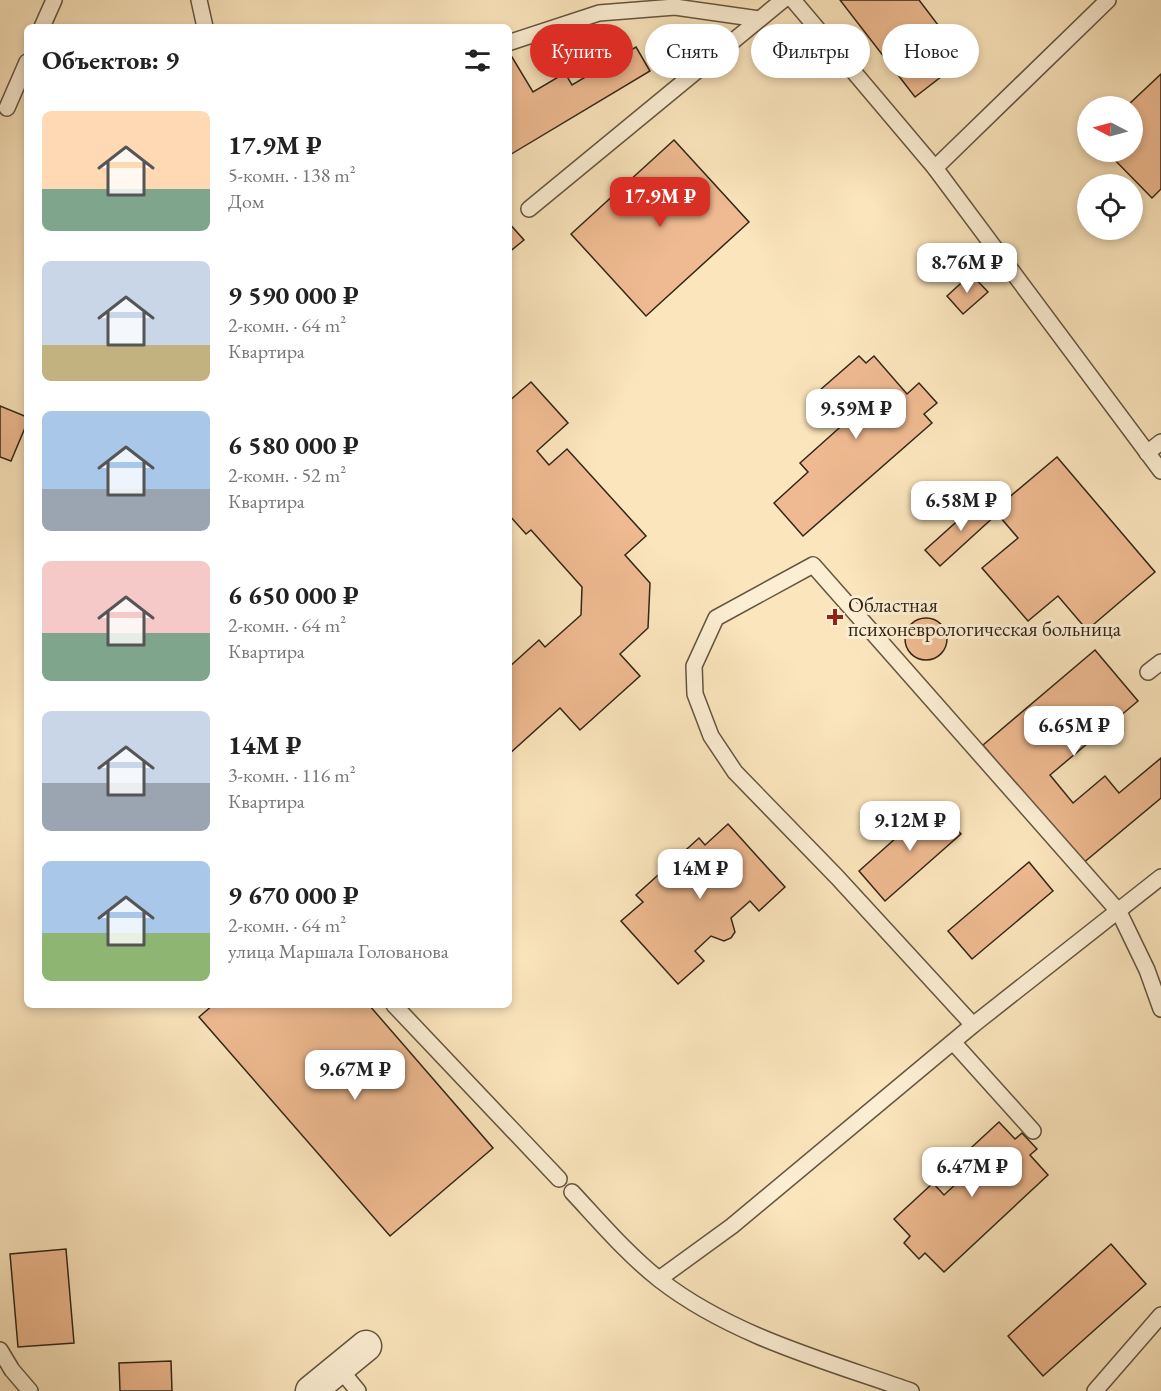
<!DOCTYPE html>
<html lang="ru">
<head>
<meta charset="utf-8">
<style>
  :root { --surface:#fff; --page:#f2f2f2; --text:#222; --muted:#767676; --accent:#d93025 }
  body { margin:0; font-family:"EB Garamond",serif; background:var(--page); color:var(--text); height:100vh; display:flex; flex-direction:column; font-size:22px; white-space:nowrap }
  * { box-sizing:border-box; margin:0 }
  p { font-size:20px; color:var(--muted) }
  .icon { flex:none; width:33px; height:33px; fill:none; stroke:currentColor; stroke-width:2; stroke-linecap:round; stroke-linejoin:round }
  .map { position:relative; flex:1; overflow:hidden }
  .sheet { position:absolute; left:24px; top:24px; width:488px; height:984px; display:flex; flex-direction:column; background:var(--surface); border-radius:9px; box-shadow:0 3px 9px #0003 }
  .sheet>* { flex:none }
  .top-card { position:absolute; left:530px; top:24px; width:542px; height:54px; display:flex; gap:12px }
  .needle { width:39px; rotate:276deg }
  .tools { position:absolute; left:1077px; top:96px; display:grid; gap:12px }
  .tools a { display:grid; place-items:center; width:66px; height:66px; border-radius:50%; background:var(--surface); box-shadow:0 3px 9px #0003; font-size:30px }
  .price { position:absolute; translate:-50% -51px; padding:0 14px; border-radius:12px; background:#fff; color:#222; font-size:20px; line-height:39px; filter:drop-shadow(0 2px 3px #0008) }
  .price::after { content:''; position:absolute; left:50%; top:36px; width:18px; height:14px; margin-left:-9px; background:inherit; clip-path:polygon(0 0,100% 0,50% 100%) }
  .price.active { background:var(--accent); color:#fff }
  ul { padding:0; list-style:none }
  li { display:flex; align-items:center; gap:18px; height:150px; padding:0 18px }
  li span { display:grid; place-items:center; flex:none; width:168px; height:120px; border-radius:9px; color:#555 }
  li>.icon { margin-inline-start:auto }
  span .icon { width:72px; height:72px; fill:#fffc; stroke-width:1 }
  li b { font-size:26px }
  h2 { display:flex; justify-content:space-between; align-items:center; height:72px; padding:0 18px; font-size:26px }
  .pill { padding:0 21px; border-radius:27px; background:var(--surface); box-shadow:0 3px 9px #0003; font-size:21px; line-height:54px }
  .pill.active { background:var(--accent); color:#fff }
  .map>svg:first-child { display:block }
  .building { fill:#efba91; stroke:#322517; stroke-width:1.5 }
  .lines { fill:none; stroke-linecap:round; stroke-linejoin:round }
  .lane-casing { stroke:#645540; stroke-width:18 }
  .street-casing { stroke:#645540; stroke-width:33 }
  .lane { stroke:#fceed3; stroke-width:15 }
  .street { stroke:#fceed3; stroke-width:30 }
  .poi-dot { fill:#8f2418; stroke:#fceed3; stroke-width:2 }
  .labels { text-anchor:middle; stroke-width:6; stroke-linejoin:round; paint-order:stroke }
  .poi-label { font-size:21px; fill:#322517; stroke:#fceed3; text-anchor:start }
</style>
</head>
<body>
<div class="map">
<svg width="1161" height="1391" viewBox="0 0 1161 1391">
  <rect width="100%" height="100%" fill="#fbe5bc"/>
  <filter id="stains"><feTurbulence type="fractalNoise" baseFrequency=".00333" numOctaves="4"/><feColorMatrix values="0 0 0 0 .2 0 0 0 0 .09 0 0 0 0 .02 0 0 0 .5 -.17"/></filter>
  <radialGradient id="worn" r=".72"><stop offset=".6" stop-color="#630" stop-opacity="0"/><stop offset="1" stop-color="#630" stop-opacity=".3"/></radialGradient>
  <!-- building -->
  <g class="building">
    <polygon points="840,0 919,0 964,59 915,97"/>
    <polygon points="636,47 650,71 508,156 508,59 512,57 533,92 565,73 572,85"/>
    <polygon points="1161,74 1161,189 1152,198 1107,152 1132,152 1132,106 1127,106"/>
    <polygon points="674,140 749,222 646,316 571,234"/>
    <polygon points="508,222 524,240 508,253"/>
    <polygon points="971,274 988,292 963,314 947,296"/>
    <polygon points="859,356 866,363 874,356 907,394 919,383 937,403 924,414 932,423 803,536 774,503 808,472 800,463 847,421 820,390"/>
    <polygon points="531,382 568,423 537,451 549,465 567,449 646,536 625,555 650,583 648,628 620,654 640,676 580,730 560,708 508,755 508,668 539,640 545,647 581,615 582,587 531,530 526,534 508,514 508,402"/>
    <polygon points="0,406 27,417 27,423 11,461 0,457"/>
    <polygon points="1057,457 1155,572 1087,630 1058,596 1028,621 982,568 1018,538 994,510"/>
    <polygon points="983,498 997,514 940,566 925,550"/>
    <circle cx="926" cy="639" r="21"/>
    <polygon points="1095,650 1138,701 1050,775 1073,803 1105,776 1119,793 1161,758 1161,798 1082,864 983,745"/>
    <polygon points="934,804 961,834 885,901 859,871"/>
    <polygon points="728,824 785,887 759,911 750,901 731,918 735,932 731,938 724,941 711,936 695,951 704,961 678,984 621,921 643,902 636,895 699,838 705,845"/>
    <polygon points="1029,862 1053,891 972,959 948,931"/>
    <polygon points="213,1005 369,1005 493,1148 390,1236 199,1017"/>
    <polygon points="999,1122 1015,1139 1022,1133 1037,1149 1030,1155 1048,1175 944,1272 925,1253 919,1259 904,1243 910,1236 894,1219 933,1183 944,1195 971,1170 960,1158"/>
    <polygon points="1111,1244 1146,1284 1043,1376 1008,1336"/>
    <polygon points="66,1249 74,1343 18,1347 10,1254"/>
    <polygon points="171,1361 172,1391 120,1391 119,1363"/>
  </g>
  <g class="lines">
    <!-- lane casing -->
    <g class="lane-casing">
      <g id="lane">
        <polyline points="199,0 205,27"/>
        <polyline points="793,0 935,168 1161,471"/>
        <polyline points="42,27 54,0"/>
        <polyline points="508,43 599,13 675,7 759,19"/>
        <polyline points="7,108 27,62"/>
        <polyline points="935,168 1108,0"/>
        <polyline points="529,209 783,0"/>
        <polyline points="1147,453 1161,442"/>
        <polyline points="1148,672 1161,662"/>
        <polyline points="394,1005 559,1179"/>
        <polyline points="973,1025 837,877 735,772 711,736 695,694 694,666 716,618 813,565 1119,912 1147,970 1161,1009"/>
        <polyline points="953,1042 1033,1131"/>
        <path d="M572,1192C600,1222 628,1255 660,1280C732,1336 826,1361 911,1391"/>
        <polyline points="659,1279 732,1226 973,1025 1161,877"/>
        <polyline points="0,1350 12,1370 30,1391"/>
        <polyline points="339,1368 358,1391"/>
        <polyline points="1095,1391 1161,1315"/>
      </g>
    </g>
    <!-- street casing -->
    <g class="street-casing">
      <polyline id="street" points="311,1391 366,1346"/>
    </g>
    <!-- lane -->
    <use href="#lane" class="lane"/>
    <!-- street -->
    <use href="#street" class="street"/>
  </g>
  <!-- markers -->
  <path class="poi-dot" d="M832 608h6v6h6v6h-6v6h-6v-6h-6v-6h6z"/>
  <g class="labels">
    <!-- poi labels -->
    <g class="poi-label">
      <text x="848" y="612">Областная<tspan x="848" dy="24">психоневрологическая больница</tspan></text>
    </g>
  </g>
  <rect width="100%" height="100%" filter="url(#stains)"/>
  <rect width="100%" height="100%" fill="url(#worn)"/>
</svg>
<div class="tools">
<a><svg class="needle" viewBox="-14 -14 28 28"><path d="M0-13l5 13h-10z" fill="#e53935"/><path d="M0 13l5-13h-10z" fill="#767676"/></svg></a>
<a><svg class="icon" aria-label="locate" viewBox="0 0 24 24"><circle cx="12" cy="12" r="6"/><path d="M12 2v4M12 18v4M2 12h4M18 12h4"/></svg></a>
</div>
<b class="price active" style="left:660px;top:228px">17.9M ₽</b>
<b class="price" style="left:967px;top:294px">8.76M ₽</b>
<b class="price" style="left:856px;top:440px">9.59M ₽</b>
<b class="price" style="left:961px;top:532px">6.58M ₽</b>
<b class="price" style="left:1074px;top:757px">6.65M ₽</b>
<b class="price" style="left:910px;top:852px">9.12M ₽</b>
<b class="price" style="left:700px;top:900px">14M ₽</b>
<b class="price" style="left:355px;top:1101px">9.67M ₽</b>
<b class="price" style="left:972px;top:1198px">6.47M ₽</b>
<div class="top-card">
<a class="pill active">Купить</a>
<a class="pill">Снять</a>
<a class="pill">Фильтры</a>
<a class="pill">Новое</a>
</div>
<section class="sheet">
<h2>Объектов: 9<svg class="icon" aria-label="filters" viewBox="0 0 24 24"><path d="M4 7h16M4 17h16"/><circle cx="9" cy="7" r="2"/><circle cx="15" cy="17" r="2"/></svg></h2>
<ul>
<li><span style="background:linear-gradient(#ffd9b3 65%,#7fa58c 0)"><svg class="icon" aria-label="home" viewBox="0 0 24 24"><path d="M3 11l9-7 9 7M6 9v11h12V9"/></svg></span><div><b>17.9M ₽</b><p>5-комн. · 138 m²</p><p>Дом</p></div></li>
<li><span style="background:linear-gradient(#c9d6e8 70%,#c2b280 0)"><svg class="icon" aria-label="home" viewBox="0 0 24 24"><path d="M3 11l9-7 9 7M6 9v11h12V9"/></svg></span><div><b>9 590 000 ₽</b><p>2-комн. · 64 m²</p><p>Квартира</p></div></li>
<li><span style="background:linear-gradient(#a9c7e8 65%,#9aa5b1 0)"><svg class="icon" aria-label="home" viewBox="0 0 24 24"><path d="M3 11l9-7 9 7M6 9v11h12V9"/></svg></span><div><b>6 580 000 ₽</b><p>2-комн. · 52 m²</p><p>Квартира</p></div></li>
<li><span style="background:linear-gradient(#f6c9c9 60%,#7fa58c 0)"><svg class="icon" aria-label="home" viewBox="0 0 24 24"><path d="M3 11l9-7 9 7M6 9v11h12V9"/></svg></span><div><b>6 650 000 ₽</b><p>2-комн. · 64 m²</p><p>Квартира</p></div></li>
<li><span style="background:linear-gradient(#c9d6e8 60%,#9aa5b1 0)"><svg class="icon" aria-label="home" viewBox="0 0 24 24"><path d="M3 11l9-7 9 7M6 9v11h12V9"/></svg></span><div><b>14M ₽</b><p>3-комн. · 116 m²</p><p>Квартира</p></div></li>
<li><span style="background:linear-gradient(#a9c7e8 60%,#8fb573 0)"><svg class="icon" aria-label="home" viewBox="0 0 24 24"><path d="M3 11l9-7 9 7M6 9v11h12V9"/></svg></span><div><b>9 670 000 ₽</b><p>2-комн. · 64 m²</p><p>улица Маршала Голованова</p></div></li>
</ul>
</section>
</div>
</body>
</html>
